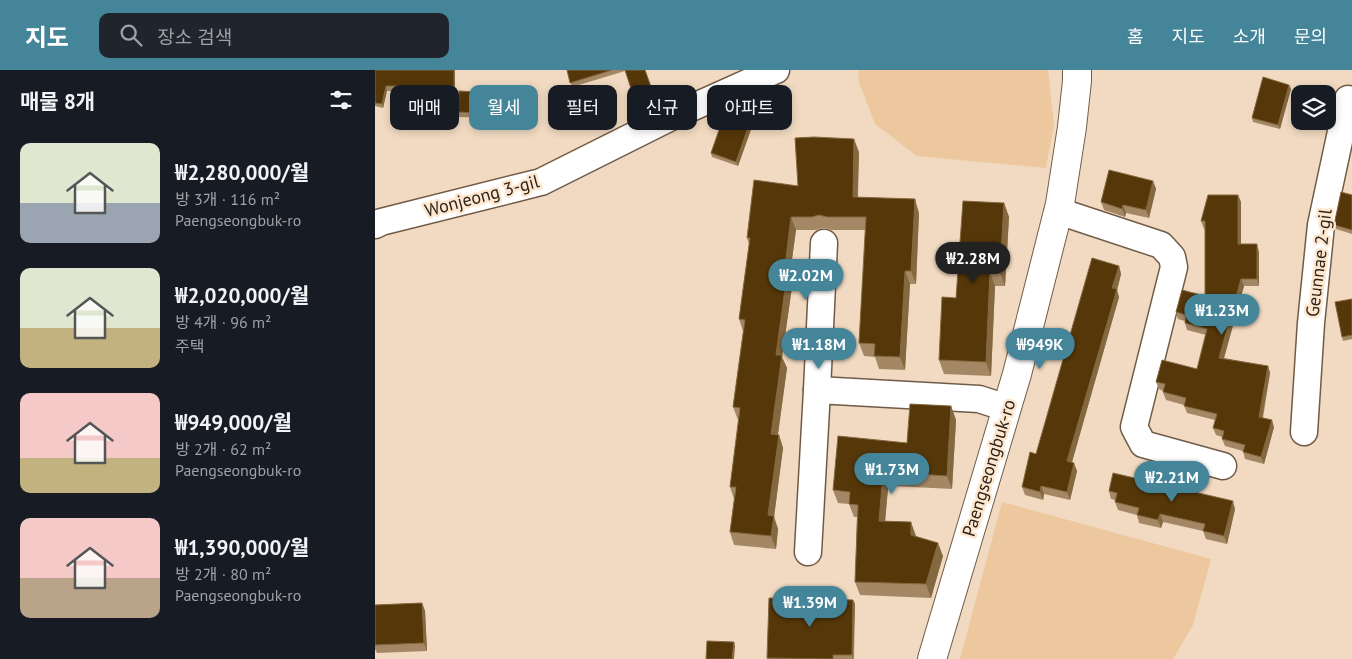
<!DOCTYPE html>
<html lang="ko">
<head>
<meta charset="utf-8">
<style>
  :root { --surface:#171b24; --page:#20242c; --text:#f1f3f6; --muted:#9ea1a6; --accent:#458599 }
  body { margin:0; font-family:"PT Sans","Noto Sans KR",sans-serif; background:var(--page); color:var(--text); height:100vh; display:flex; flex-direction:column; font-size:19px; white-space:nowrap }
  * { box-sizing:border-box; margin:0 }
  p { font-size:16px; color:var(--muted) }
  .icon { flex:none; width:28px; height:28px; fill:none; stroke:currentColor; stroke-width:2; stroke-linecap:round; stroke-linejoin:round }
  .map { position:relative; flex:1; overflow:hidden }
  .side { display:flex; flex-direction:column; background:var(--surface); width:375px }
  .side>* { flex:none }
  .banner { position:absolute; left:15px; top:15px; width:475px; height:45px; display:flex; gap:10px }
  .fabs { position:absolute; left:916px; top:15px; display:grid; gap:10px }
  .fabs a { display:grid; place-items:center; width:45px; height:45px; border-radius:10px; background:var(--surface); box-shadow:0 2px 8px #0003; font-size:25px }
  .price { position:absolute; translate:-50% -42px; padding:0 11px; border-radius:18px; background:var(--accent); color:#fff; font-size:16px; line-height:32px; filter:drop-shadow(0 1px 2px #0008) }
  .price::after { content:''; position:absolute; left:50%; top:30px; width:15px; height:11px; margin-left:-8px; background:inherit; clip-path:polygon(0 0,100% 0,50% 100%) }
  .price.selected { background:#222; color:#fff }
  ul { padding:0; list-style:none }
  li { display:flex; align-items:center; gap:15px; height:125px; padding:0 20px }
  li span { display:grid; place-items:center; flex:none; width:140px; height:100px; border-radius:10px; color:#555 }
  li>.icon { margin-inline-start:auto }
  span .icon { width:60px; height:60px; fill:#fffc; stroke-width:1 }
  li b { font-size:21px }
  h2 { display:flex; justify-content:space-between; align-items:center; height:60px; padding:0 20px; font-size:21px }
  .chip { padding:0 18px; border-radius:10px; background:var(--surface); box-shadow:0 2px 8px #0003; font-size:18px; line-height:45px }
  .chip.selected { background:var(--accent); color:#fff }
  header { display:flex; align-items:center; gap:30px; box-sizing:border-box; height:70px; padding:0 25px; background:var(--accent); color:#fff }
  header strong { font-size:24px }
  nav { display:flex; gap:28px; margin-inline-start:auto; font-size:18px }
  .search { width:350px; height:45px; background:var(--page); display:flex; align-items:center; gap:12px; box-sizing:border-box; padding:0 18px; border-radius:10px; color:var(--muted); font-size:19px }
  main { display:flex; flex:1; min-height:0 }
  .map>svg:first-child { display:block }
  .green { fill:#edc89e }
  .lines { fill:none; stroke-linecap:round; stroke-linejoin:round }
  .minor-casing { stroke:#705c46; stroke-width:29 }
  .tertiary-casing { stroke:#705c46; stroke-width:30 }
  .minor { stroke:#fff; stroke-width:26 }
  .tertiary { stroke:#fff; stroke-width:28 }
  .wall { fill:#a48865 }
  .shaded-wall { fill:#846840 }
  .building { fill:#563709; stroke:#846840 }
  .labels { text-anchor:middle; stroke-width:5; stroke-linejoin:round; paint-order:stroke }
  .street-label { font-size:18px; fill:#2c241b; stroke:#fee7ce }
</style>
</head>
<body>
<header>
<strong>지도</strong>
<div class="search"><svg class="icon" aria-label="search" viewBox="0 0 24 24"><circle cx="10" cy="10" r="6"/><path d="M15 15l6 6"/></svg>장소 검색</div>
<nav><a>홈</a><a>지도</a><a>소개</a><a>문의</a></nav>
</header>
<main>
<section class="side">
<h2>매물 8개<svg class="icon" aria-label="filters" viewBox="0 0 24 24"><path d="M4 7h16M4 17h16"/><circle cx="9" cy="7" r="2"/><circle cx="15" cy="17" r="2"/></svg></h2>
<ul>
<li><span style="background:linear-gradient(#dfe7d0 60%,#9aa5b1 0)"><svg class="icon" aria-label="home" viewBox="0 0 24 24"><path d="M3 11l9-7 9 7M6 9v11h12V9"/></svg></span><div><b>₩2,280,000/월</b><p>방 3개 · 116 m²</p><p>Paengseongbuk-ro</p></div></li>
<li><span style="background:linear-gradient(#dfe7d0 60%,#c2b280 0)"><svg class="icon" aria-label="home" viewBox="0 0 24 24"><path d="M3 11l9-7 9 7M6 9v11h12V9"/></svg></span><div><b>₩2,020,000/월</b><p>방 4개 · 96 m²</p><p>주택</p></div></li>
<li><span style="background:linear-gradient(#f6c9c9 65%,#c2b280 0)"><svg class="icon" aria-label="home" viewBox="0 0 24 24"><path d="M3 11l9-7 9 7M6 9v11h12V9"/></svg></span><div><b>₩949,000/월</b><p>방 2개 · 62 m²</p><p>Paengseongbuk-ro</p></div></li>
<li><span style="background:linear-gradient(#f6c9c9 60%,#b9a48a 0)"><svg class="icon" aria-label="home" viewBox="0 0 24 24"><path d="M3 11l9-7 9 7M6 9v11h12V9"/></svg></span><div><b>₩1,390,000/월</b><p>방 2개 · 80 m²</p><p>Paengseongbuk-ro</p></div></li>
</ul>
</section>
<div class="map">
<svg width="977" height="589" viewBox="0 0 977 589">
  <rect width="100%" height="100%" fill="#f1dac1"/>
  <!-- green -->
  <g class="green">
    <polygon points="484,0 673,0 679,55 671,98 542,86 500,54 483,10"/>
    <polygon points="627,432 836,489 818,555 798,589 585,589"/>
  </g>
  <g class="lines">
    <!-- minor casing -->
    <g class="minor-casing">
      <g id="minor">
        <polyline points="683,141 786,175 797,187 799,197 759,357 768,374 848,396"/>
        <polyline points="0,155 6,152 166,112 296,47 401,0"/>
        <polyline points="442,320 449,173"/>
        <polyline points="929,362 936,253 946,155 973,29 977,30"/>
        <polyline points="433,482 442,320 604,329 632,338"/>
      </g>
    </g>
    <!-- tertiary casing -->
    <g class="tertiary-casing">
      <polyline id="tertiary" points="557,589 642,304 685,134 697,57 702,11 702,0"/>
    </g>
    <!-- minor -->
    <use href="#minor" class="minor"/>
    <!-- tertiary -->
    <use href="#tertiary" class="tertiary"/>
  </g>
  <!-- wall -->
  <g class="wall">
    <polygon points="0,0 80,0 80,20 12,21 8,38 0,36"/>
    <polygon points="192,0 270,0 281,32 263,38 250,1 197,17"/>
    <polygon points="914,15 916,19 905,59 878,52 877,48"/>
    <polygon points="123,27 122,48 84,47 83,42"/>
    <polygon points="377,46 379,51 363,96 337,87 336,83"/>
    <polygon points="484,82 483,127 544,143 541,214 535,214 530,300 504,299 500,287 489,286 484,273 491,160 457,160 449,158 441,160 421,160 415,204 418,210 407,287 412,298 403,365 404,365 408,378 399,447 403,459 401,479 359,475 355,462 359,429 355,417 364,350 363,350 358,337 368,261 364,249 374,174 372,168 423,116"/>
    <polygon points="778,111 781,119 774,148 751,143 750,147 729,140 726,132"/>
    <polygon points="863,125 866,132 866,174 884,182 884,216 869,216 849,288 893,296 895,303 888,348 899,357 889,394 870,389 868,381 850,376 847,369 847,367 841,365 838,358 840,350 812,343 809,335 791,330 788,322 788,321 784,319 781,312 822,299 831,265 812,260 810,253 810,251 803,249 801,242 830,226 830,159 829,159 826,151"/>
    <polygon points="977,125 977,164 961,159 959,155"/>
    <polygon points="629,133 634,147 630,216 620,216 616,306 569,304 564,290 581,228"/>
    <polygon points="744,196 746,204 742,220 744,227 697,392 702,401 695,430 669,424 668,430 650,425 647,417 661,384"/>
    <polygon points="977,229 977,269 968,271 967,267"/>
    <polygon points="576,336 581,350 577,419 518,416 517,418 513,418 510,451 541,466 541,467 568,486 556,528 485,525 480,512 482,447 479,447 474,434 463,433 458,420 532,373"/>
    <polygon points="734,421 860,439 852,474 831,469 828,461 788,452 786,458 764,453 762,445 743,440 740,432 740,430 736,429"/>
    <polygon points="478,530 480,534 479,589 392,589 392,588"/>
    <polygon points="47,533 50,541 52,581 2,583 0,579 0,535"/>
  </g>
  <!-- shaded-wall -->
  <g class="shaded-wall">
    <polygon points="79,0 80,0 80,20 79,16"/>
    <polygon points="914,15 916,19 905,59 903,55"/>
    <polygon points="11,16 12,21 8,38 7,34"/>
    <polygon points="122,23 123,27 122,48 121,44"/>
    <polygon points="377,46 379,51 363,96 361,92"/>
    <polygon points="479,69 484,82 482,140 478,127"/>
    <polygon points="778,111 781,119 774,148 771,140"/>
    <polygon points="863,125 866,132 866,182 863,174"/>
    <polygon points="540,129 544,143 541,214 536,201"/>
    <polygon points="629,133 634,147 630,216 625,203"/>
    <polygon points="748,135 751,143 750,147 747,139"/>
    <polygon points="416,147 421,160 415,204 418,210 407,287 412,298 401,377 396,364 401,285 410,197"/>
    <polygon points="882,174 884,182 884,216 882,209"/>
    <polygon points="744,196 746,204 742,220 744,227 695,399 692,391 737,218"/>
    <polygon points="530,201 535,214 530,300 525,287"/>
    <polygon points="615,202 620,216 616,306 611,292"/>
    <polygon points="866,209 869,216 847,295 844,288"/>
    <polygon points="893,296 895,303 886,354 884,347"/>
    <polygon points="576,336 581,350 577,419 572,406"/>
    <polygon points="897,350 899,357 889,394 886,387"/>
    <polygon points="404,365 408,378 399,447 403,459 401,479 396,466 393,445"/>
    <polygon points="699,393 702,401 695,430 692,422"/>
    <polygon points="513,402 518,416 517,418 512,405"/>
    <polygon points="508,404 513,418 509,464 504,451"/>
    <polygon points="666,416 669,424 668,430 665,422"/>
    <polygon points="858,431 860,439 852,474 849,466"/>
    <polygon points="785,444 788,452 786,458 783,450"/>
    <polygon points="536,452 541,466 541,478 536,465"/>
    <polygon points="563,473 568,486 556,528 551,514"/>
    <polygon points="478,530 480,534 478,589 477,585"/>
    <polygon points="47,533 50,541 52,581 49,573"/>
    <polygon points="359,572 360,576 359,589 357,589"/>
  </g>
  <!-- building -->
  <g class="building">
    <polygon points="0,0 79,0 79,16 11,16 7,34 0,33"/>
    <polygon points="192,0 237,0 195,13"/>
    <polygon points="250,0 270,0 280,28 261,34"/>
    <polygon points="888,7 914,15 903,55 877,48"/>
    <polygon points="84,21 122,23 121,44 83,42"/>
    <polygon points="352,37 377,46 361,92 336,83"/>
    <polygon points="439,67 479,69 478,127 540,129 536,201 530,201 525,287 499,286 500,274 484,273 491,147 452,147 444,145 437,147 416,147 410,197 413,197 401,285 407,285 396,364 404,365 393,445 399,446 396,466 355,462 361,417 355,417 365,338 358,337 370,250 364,249 375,168 372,168 379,110 423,116 420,68"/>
    <polygon points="734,100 778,111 771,140 748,135 747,139 726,132"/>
    <polygon points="966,122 977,125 977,160 959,155"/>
    <polygon points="833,125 863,125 863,174 882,174 882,209 866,209 844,288 893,296 884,347 897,350 886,387 868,382 870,375 847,369 849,361 838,358 842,344 809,336 811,328 788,322 790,314 781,312 787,290 822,299 832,259 810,253 811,245 801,242 807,220 830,226 830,151 826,151"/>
    <polygon points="588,131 629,133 625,203 615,202 611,292 564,290 567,227 581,228"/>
    <polygon points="717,188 744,196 737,218 742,219 692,391 699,393 692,422 666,416 665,422 647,417 655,382 661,384"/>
    <polygon points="977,229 977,265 967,267 960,232"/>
    <polygon points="535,334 576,336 572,406 513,402 512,405 508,404 504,451 536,452 536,465 563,473 551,514 480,512 483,435 474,434 475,422 458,420 463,366 532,373"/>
    <polygon points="738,403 858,431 849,466 828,461 830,454 785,444 783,450 762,445 764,438 740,432 742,423 734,421"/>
    <polygon points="394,528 478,530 477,585 458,585 458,589 392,588"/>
    <polygon points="47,533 49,573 0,575 0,535"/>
    <polygon points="332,571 359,572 357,589 331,589"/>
  </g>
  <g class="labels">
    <!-- street labels -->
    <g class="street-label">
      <text transform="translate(107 126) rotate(-15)" y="6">Wonjeong 3-gil</text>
      <text transform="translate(944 193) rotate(-83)" y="6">Geunnae 2-gil</text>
      <text transform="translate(614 398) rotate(-73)" y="6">Paengseongbuk-ro</text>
    </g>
  </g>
</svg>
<div class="fabs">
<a><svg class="icon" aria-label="layers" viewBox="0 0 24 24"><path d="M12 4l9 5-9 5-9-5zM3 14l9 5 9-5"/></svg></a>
</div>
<b class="price selected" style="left:598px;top:214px">₩2.28M</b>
<b class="price" style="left:431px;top:231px">₩2.02M</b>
<b class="price" style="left:847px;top:266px">₩1.23M</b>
<b class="price" style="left:444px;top:300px">₩1.18M</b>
<b class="price" style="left:665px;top:300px">₩949K</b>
<b class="price" style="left:517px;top:425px">₩1.73M</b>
<b class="price" style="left:797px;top:433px">₩2.21M</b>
<b class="price" style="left:435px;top:558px">₩1.39M</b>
<div class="banner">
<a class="chip">매매</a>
<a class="chip selected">월세</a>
<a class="chip">필터</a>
<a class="chip">신규</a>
<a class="chip">아파트</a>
</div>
</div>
</main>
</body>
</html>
